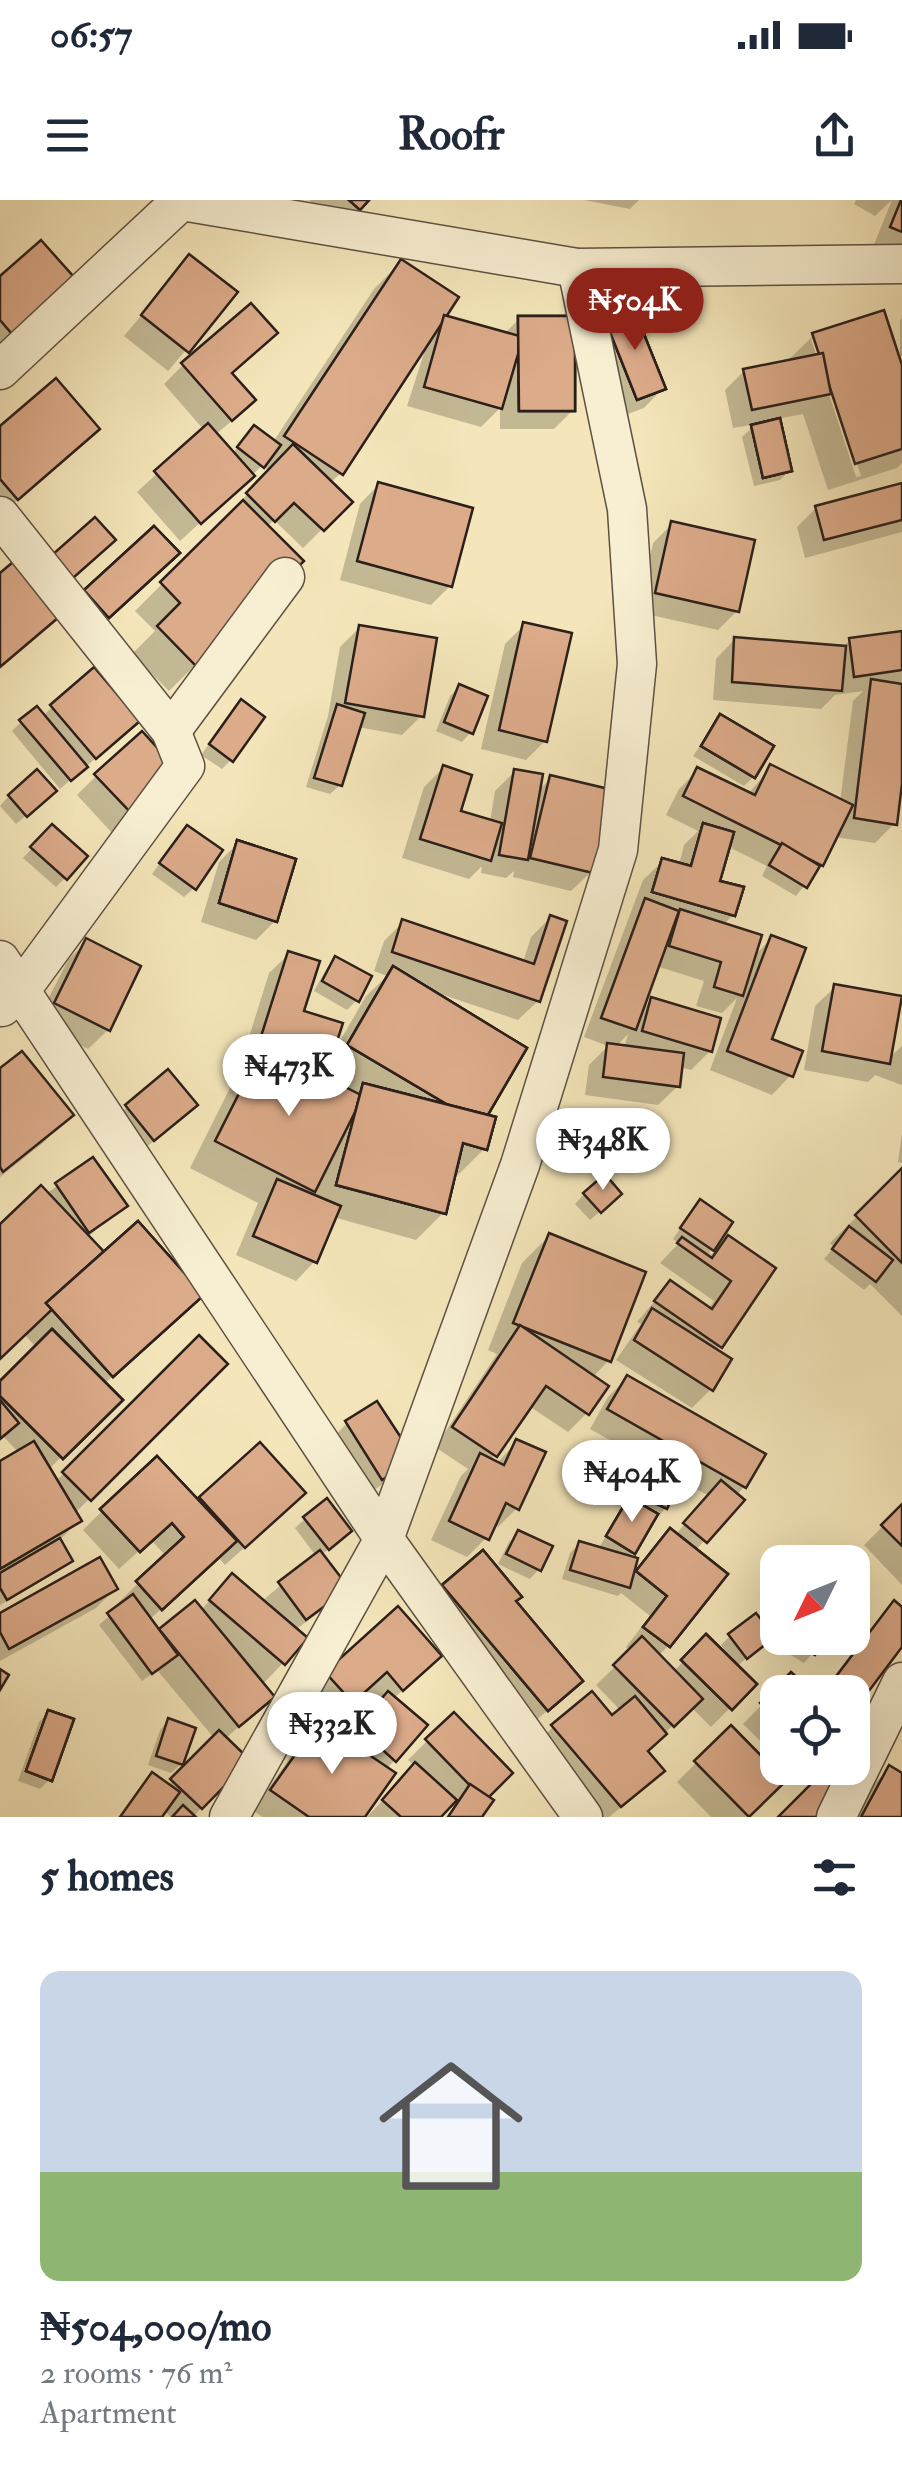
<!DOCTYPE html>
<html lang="en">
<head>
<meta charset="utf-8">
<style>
  :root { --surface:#fff; --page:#f2f2f3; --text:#1f2937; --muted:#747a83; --line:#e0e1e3; --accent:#8f2418 }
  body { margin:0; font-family:"IM FELL Double Pica",serif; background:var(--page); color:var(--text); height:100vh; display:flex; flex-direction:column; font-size:38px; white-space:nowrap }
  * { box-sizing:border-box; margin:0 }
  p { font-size:32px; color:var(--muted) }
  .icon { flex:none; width:55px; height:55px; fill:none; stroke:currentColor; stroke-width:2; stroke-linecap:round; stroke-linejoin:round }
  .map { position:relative; height:1617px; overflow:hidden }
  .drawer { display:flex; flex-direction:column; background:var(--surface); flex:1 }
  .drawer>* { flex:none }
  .needle { width:65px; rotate:227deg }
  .controls { position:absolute; left:760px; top:1345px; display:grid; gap:20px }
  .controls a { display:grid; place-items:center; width:110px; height:110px; border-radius:20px; background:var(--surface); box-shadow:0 10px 40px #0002; font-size:50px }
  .price { position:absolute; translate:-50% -85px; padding:0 22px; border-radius:35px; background:#fff; color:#222; font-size:32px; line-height:65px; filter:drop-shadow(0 2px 5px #0008) }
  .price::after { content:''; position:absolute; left:50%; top:60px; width:30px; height:22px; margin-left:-15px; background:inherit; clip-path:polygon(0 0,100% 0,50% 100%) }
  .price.current { background:var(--accent); color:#fff }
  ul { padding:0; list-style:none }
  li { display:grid; align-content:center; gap:20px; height:530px; padding:0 40px }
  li+li { border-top:2px solid var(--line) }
  li span { display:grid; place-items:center; height:310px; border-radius:20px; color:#555 }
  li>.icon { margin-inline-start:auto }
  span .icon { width:180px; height:180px; fill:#fffc; stroke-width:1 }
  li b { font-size:42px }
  h2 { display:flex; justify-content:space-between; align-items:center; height:120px; padding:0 40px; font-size:42px }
  .status { display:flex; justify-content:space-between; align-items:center; height:70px; padding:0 50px; background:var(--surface); direction:ltr }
  .status svg { height:28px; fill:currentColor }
  header { display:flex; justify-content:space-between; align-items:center; height:130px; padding:0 40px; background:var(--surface); font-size:45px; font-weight:800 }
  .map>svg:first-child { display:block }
  .shadow { fill:#0003; fill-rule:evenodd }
  .building { fill:#dcab8a; stroke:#2b1f1a; stroke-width:2.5 }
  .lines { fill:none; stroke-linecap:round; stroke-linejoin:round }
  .street-casing { stroke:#5d5142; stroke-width:41 }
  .street { stroke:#f8efd2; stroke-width:38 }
</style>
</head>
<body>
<div class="status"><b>06:57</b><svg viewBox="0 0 49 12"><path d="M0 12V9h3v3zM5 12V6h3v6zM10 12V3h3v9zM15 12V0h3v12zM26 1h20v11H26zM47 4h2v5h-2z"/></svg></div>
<header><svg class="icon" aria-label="menu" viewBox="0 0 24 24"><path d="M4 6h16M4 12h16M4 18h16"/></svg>Roofr<svg class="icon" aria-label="share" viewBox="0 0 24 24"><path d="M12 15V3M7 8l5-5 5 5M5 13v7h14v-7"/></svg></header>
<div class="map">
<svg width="902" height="1617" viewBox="0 0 902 1617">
  <rect width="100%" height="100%" fill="#f4e6ba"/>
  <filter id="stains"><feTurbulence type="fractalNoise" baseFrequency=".002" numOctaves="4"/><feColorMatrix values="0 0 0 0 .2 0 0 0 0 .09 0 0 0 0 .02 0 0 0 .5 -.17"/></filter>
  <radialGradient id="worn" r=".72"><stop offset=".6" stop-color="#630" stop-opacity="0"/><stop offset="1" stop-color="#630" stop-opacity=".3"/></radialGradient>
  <!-- shadow -->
  <g class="shadow">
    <polygon points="309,0 366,0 339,27"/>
    <polygon points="584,0 639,0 630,9"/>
    <polygon points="856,0 902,0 902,58 873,47 892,0 875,16 854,4"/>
    <polygon points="190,57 234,93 168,171 124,136"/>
    <polygon points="401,62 443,118 503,135 519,119 573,210 554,229 500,229 500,208 481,227 407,206 426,147 341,273 330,283 350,302 303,348 274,320 267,327 300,361 169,491 132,454 155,431 135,411 231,315 229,313 270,271 262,266 180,341 137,292 204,230 164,184 183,165 230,175 234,219 215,235 232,254 245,238 273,242 374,89"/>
    <polygon points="0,80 78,85 0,156"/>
    <polygon points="902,118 902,156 900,156 900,120"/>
    <polygon points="606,120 663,188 644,208 617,218"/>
    <path d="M813,136L902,173V263L897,268L828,290L803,214L777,219L789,271L780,280L754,286L742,237L756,224L733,228L725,190L744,171L785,163ZM816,138L861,276L856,277L811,139Z"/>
    <polygon points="0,229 77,248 0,315"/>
    <polygon points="379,284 450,386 431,405 340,380 360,304"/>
    <polygon points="902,285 902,332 805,358 797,327 816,308"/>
    <polygon points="672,324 737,411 718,430 637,412 653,343"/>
    <polygon points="157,372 88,435 67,411 86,392"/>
    <polygon points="524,425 545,541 526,560 481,549 505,444"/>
    <polygon points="360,427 421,516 402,535 358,527 340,585 330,594 306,587 328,516 340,447"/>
    <path d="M902,434V564L894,624L875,643L835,637L821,664L796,696L762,676L767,666L727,646L717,682L733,715L723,725L752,758L772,738L768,840L791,875L772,895L710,870L737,798L722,813L696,806L704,781L656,766L640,812L651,800L710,851L691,870L680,867L678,886L658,905L585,895L589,865L608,846L584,837L643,680L663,661L679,665L684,645L698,631L666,615L679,589L698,570L748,594L771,567L840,602L853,501L863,491L835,495L821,509L713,500L716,459L735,439L842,448L850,440ZM628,834L624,848L616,847Z"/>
    <polygon points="459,487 471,532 462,542 436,531 450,496"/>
    <polygon points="52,507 117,540 60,589 12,531 21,522 43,516"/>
    <polygon points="232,512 231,560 222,569 201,555"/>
    <polygon points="720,517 753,577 744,586 693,556"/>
    <polygon points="443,568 458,612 490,622 495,591 514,572 538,591 551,578 591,672 571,691 513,677 514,671 506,678 481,673 482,666 469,679 402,658 424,587"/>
    <polygon points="96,576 158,593 113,634 77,595"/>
    <polygon points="9,596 44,600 16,624 0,606"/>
    <polygon points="52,627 65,678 56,687 23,658"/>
    <polygon points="178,638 194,688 184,697 152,674"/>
    <polygon points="238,643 275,721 256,740 201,722 219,662"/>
    <path d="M551,717L538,801L518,820L434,792L484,917L485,948L458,975L453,974L443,1013L416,1040L333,1017L315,1061L296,1081L236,1055L258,1003L190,968L236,876L247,865L241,863L269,773L289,754L301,812L333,853L366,796L387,776L374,771L384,741L403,722L523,762L531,737ZM321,872L339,883L337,886L317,876Z"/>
    <polygon points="87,741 138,767 108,830 88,849 36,823 68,760"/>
    <polygon points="336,759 357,800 347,810 314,791 327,768"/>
    <polygon points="835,787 888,859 902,846 902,885 875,875 868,882 804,870 815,806"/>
    <polygon points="0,872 70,915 44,942 0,977"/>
    <polygon points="195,905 134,958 108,926 127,907"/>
    <polygon points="902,933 902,963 898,962"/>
    <polygon points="92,960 125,1005 88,1037 174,1122 104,1184 119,1200 48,1270 55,1282 199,1139 224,1164 74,1314 78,1321 59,1341 70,1361 60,1370 0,1405 0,1264 19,1253 3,1236 0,1239 0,1185 37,1148 24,1134 0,1157 0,1028"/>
    <polygon points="902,972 902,1116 870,1084 864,1090 824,1059 834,1047 830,1043"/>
    <polygon points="584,994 610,1003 590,1020 575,1004"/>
    <polygon points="691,1012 730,1023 709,1053 711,1055 728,1038 773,1069 716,1151 711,1189 692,1208 616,1160 641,1124 637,1122 670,1083 708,1109 714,1101 660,1063 679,1043 673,1039"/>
    <polygon points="549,1036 608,1161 592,1178 587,1213 568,1232 529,1206 490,1261 496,1264 517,1242 517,1308 498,1327 493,1325 486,1338 467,1357 431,1340 461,1276 468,1269 435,1247 497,1154 488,1150 522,1063"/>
    <polygon points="627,1178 744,1287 736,1296 741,1301 695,1351 668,1446 658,1456 673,1472 706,1438 726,1457 728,1455 721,1445 730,1436 770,1435 778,1424 778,1438 826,1438 804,1463 767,1441 736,1467 754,1484 711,1527 691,1507 646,1552 642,1590 609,1617 594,1617 534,1546 553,1527 612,1518 621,1511 596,1485 631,1451 626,1447 650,1416 621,1393 618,1396 562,1379 570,1353 580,1343 598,1349 627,1303 588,1284 599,1260 609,1251 665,1308 628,1358 631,1376 651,1350 670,1331 675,1335 709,1296 590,1229 608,1197"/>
    <polygon points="347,1223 392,1278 362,1298 328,1243"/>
    <polygon points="260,1246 284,1312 225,1365 218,1357 149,1420 158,1433 195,1403 201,1410 232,1376 262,1401 316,1356 295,1328 305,1319 340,1340 321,1355 327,1407 295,1430 283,1463 262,1485 272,1497 225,1539 246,1560 193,1617 171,1617 164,1610 159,1617 120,1617 152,1575 167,1586 214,1538 157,1470 142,1481 99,1425 122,1405 119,1402 166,1356 151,1340 119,1369 83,1330 102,1311 197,1302"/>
    <polygon points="902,1307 902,1385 864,1345"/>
    <polygon points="519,1333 539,1369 530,1379 498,1364 509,1342"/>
    <polygon points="444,1387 514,1402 560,1500 527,1528 425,1406"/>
    <polygon points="115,1389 96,1408 0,1461 0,1416"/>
    <polygon points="894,1404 902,1410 902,1442 852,1507 852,1492 822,1492 875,1423"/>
    <polygon points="398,1410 420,1475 393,1499 395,1560 386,1569 362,1617 263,1617 253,1611 300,1543 319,1524 345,1541 379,1503 366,1490 333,1520 308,1493"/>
    <polygon points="791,1475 809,1492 778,1492 778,1558 743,1524"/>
    <polygon points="48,1513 50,1579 40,1589 18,1581 39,1522"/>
    <polygon points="453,1515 486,1597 479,1617 447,1617 454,1607 450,1603 438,1617 367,1617 415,1566 408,1560"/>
    <polygon points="169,1520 181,1564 171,1573 148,1565 160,1530"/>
    <polygon points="731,1528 782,1581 746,1617 711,1617 677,1582"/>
    <polygon points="787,1568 817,1568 802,1582"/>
    <polygon points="890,1568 902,1575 902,1617 854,1617 870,1588"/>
  </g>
  <!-- building -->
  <g class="building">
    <polygon points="349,0 369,0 360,10"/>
    <polygon points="349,0 369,0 360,10"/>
    <polygon points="349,0 369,0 360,10"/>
    <polygon points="901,0 902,0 902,32 890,27"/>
    <polygon points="41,40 81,85 18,141 0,120 0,76"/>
    <polygon points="189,54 238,92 189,153 141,115"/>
    <polygon points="401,59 459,97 343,275 284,236"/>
    <polygon points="251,103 278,133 232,173 256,200 232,221 181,163"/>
    <polygon points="633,107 666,189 637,200 604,117"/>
    <polygon points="633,107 666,189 637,200 604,117"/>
    <polygon points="633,107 666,189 637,200 604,117"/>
    <polygon points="884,110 902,165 902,249 855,264 812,133"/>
    <polygon points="444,115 523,137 502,209 424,187"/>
    <polygon points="518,116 575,116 575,211 519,211"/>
    <polygon points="518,116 575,116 575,211 519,211"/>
    <polygon points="518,116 575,116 575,211 519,211"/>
    <polygon points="823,153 831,194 752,210 743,169"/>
    <polygon points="56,178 100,229 18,300 0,279 0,226"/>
    <polygon points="780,218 792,271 763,278 751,225"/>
    <polygon points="780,218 792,271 763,278 751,225"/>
    <polygon points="780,218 792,271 763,278 751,225"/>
    <polygon points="208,223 255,276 201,324 154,271"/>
    <polygon points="254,225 281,245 264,268 237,247"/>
    <polygon points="293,244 353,302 324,331 294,303 275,322 246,293"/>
    <polygon points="378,282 473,308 452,387 357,361"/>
    <polygon points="902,283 902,320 824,340 815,306"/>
    <polygon points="243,300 304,361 197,467 157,426 180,403 160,382"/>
    <polygon points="95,317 116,340 73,378 52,355"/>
    <polygon points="671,321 755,340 739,412 655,393"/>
    <polygon points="154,326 180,353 109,418 84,390"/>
    <polygon points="154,326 180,353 109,418 84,390"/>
    <polygon points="154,326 180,353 109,418 84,390"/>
    <polygon points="13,362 59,417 0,467 0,373"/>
    <polygon points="523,422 572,433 547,542 499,530"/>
    <polygon points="359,425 437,438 424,517 345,503"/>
    <polygon points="902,431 902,470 854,477 849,438"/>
    <polygon points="734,437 846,446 842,491 732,482"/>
    <polygon points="94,467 140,521 96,559 50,505"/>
    <polygon points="871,479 902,484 902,584 897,625 854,618"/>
    <polygon points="459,484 488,496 473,534 444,522"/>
    <polygon points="241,499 265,517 233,562 209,544"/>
    <polygon points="337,504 365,513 342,586 314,578"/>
    <polygon points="37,506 88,567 71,581 19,520"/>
    <polygon points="720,514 774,546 755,578 701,546"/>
    <polygon points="720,514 774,546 755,578 701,546"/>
    <polygon points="720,514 774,546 755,578 701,546"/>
    <polygon points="142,531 181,574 134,616 94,574"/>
    <polygon points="770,564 853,605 823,666 683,596 697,567 755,595"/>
    <polygon points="443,565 472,575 461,611 502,623 491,661 420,639"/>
    <polygon points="37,569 57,591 27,617 8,595"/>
    <polygon points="514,569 543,574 528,660 499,655"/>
    <polygon points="550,575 613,590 593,673 530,658"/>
    <polygon points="703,623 734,632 720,681 744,687 735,716 652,692 662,658 691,666"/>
    <polygon points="703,623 734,632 720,681 744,687 735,716 652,692 662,658 691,666"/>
    <polygon points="703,623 734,632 720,681 744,687 735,716 652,692 662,658 691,666"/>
    <polygon points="52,624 88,656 67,680 30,647"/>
    <polygon points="187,625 223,650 196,690 159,663"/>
    <polygon points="237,640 296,659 277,722 219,703"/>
    <polygon points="237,640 296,659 277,722 219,703"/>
    <polygon points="237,640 296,659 277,722 219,703"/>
    <polygon points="782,643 820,666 807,688 769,665"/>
    <polygon points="645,698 679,711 636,830 601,818"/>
    <polygon points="680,709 762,735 743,796 714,787 721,762 669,746"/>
    <polygon points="550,715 567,721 540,802 392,752 402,719 534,764"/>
    <polygon points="771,735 806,748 772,839 803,851 793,877 727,851"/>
    <polygon points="86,738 141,766 110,831 54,803"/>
    <polygon points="288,751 320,761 304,811 343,823 328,869 258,846"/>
    <polygon points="335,756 372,776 359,802 322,781"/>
    <polygon points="393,766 527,848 482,925 347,845"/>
    <polygon points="393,766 527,848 482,925 347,845"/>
    <polygon points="393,766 527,848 482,925 347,845"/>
    <polygon points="834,784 902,796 890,864 822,851"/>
    <polygon points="651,797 721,818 712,852 642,831"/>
    <polygon points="607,843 684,853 680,887 603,877"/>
    <polygon points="263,846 363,896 315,992 215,941"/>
    <polygon points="22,851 74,915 3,972 0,967 0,868"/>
    <polygon points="168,869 198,905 154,941 125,905"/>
    <polygon points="363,883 496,917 487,950 463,943 446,1014 336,985"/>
    <polygon points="363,883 496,917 487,950 463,943 446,1014 336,985"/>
    <polygon points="363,883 496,917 487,950 463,943 446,1014 336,985"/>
    <polygon points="93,957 128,1006 89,1033 55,983"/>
    <polygon points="902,968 902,1063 855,1015"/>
    <polygon points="605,974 622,994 601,1013 583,993"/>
    <polygon points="277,979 341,1006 317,1063 253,1036"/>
    <polygon points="41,985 108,1056 0,1159 0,1024"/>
    <polygon points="700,999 733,1022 714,1051 680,1028"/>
    <polygon points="138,1021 204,1095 113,1177 46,1103"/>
    <polygon points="138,1021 204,1095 113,1177 46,1103"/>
    <polygon points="138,1021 204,1095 113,1177 46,1103"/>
    <polygon points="849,1026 893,1060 876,1082 832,1049"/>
    <polygon points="549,1033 646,1072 611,1162 513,1123"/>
    <polygon points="728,1035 776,1068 722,1148 654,1101 670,1080 712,1109 731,1081 677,1043 682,1037 712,1058"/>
    <polygon points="652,1108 732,1159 713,1191 634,1140"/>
    <polygon points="520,1125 609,1186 589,1215 546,1186 497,1257 452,1227"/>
    <polygon points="52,1129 123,1200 63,1259 0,1196 0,1181"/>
    <polygon points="52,1129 123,1200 63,1259 0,1196 0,1181"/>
    <polygon points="52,1129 123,1200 63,1259 0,1196 0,1181"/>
    <polygon points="199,1135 228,1164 91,1301 62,1272"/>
    <polygon points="627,1175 766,1254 746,1288 607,1209"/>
    <polygon points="0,1200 19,1223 0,1239"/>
    <polygon points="377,1201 415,1259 382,1280 345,1221"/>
    <polygon points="516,1239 546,1252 519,1310 506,1303 489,1340 449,1321 480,1253 504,1265"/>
    <polygon points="34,1241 82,1321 0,1369 0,1261"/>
    <polygon points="260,1242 306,1293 245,1348 199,1297"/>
    <polygon points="608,1248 679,1283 667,1309 596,1275"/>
    <polygon points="157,1256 237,1341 162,1410 136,1381 184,1337 172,1323 140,1352 100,1309"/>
    <polygon points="157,1256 237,1341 162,1410 136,1381 184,1337 172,1323 140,1352 100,1309"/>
    <polygon points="157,1256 237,1341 162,1410 136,1381 184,1337 172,1323 140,1352 100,1309"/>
    <polygon points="721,1280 745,1300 707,1343 683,1323"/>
    <polygon points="629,1297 658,1314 635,1354 606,1336"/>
    <polygon points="629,1297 658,1314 635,1354 606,1336"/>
    <polygon points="629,1297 658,1314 635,1354 606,1336"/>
    <polygon points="327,1298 352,1331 329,1350 303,1317"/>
    <polygon points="902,1304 902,1346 881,1325"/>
    <polygon points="670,1328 728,1374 670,1447 643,1427 667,1396 636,1371"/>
    <polygon points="670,1328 728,1374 670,1447 643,1427 667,1396 636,1371"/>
    <polygon points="670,1328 728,1374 670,1447 643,1427 667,1396 636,1371"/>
    <polygon points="518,1330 553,1346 541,1371 506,1354"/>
    <polygon points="60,1338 73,1361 7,1400 0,1388 0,1373"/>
    <polygon points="579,1341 638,1358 630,1388 570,1370"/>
    <polygon points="320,1350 349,1388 306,1420 278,1382"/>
    <polygon points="483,1350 522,1397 516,1401 583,1481 548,1511 442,1385"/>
    <polygon points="483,1350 522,1397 516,1401 583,1481 548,1511 442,1385"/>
    <polygon points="483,1350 522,1397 516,1401 583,1481 548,1511 442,1385"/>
    <polygon points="100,1357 118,1389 9,1449 0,1432 0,1413"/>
    <polygon points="232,1373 308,1438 285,1465 209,1400"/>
    <polygon points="852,1392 863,1403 852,1414"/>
    <polygon points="133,1394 178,1455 152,1474 107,1413"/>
    <polygon points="195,1400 275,1497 239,1527 159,1429"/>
    <polygon points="894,1400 902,1407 902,1447 856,1508 852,1505 852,1492 835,1492 828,1487"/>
    <polygon points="398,1406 442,1456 403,1491 387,1472 353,1503 325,1472"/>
    <polygon points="756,1413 775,1437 747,1459 728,1434"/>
    <polygon points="706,1434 757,1484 732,1510 681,1460"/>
    <polygon points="706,1434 757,1484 732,1510 681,1460"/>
    <polygon points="706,1434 757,1484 732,1510 681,1460"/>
    <polygon points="642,1436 703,1499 674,1527 613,1465"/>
    <polygon points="786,1438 825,1438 815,1455"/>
    <polygon points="0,1469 9,1475 0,1490"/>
    <polygon points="791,1472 813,1492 778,1492 778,1521 760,1503"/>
    <polygon points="388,1491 428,1525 396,1562 357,1527"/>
    <polygon points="592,1491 612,1515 635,1496 667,1534 648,1551 665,1571 621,1607 551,1525"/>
    <polygon points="48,1510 74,1519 52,1581 26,1571"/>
    <polygon points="48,1510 74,1519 52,1581 26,1571"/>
    <polygon points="48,1510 74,1519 52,1581 26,1571"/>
    <polygon points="454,1512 513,1573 485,1601 425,1539"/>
    <polygon points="168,1518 196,1528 183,1565 156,1556"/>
    <polygon points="319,1521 396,1573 365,1617 309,1617 270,1590"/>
    <polygon points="731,1525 786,1581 749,1617 694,1561"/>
    <polygon points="219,1530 250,1560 202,1609 170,1579"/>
    <polygon points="415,1562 457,1600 441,1617 401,1617 382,1600"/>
    <polygon points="889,1565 902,1573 902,1617 861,1617"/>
    <polygon points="824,1571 851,1599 833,1617 778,1617"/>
    <polygon points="152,1572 180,1592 162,1617 120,1617"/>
    <polygon points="470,1584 494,1600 482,1617 448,1617"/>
    <polygon points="183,1605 196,1617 172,1617"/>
  </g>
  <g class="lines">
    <!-- street casing -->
    <g class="street-casing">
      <g id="street">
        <polyline points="182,1 577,68 902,64"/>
        <polyline points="0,170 182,0"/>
        <polyline points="0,316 171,531 185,566 20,791 2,807"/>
        <polyline points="171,531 285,377"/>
        <polyline points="0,760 384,1339 583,1617"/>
        <polyline points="229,1617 384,1339 520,965 618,650 637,464 627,309 577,68"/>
        <polyline points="836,1617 902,1482"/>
      </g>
    </g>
    <!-- street -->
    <use href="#street" class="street"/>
  </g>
  <rect width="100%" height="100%" filter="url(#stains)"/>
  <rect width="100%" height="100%" fill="url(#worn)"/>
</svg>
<div class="controls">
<a><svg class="needle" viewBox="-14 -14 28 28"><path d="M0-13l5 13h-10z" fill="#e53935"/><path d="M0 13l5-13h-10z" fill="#747a83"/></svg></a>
<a><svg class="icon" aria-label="locate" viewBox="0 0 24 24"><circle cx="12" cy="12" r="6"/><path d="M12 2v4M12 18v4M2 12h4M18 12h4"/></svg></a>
</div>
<b class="price current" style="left:635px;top:153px">₦504K</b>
<b class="price" style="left:289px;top:919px">₦473K</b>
<b class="price" style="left:603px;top:993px">₦348K</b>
<b class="price" style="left:632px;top:1325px">₦404K</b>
<b class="price" style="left:332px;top:1577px">₦332K</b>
</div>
<section class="drawer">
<h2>5 homes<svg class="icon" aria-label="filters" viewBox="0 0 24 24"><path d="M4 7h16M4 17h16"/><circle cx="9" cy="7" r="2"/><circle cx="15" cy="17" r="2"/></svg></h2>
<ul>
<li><span style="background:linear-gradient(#c9d6e8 65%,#8fb573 0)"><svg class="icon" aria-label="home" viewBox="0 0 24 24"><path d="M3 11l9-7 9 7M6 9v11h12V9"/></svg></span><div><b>₦504,000/mo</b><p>2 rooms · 76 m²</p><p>Apartment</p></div></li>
</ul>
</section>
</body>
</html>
